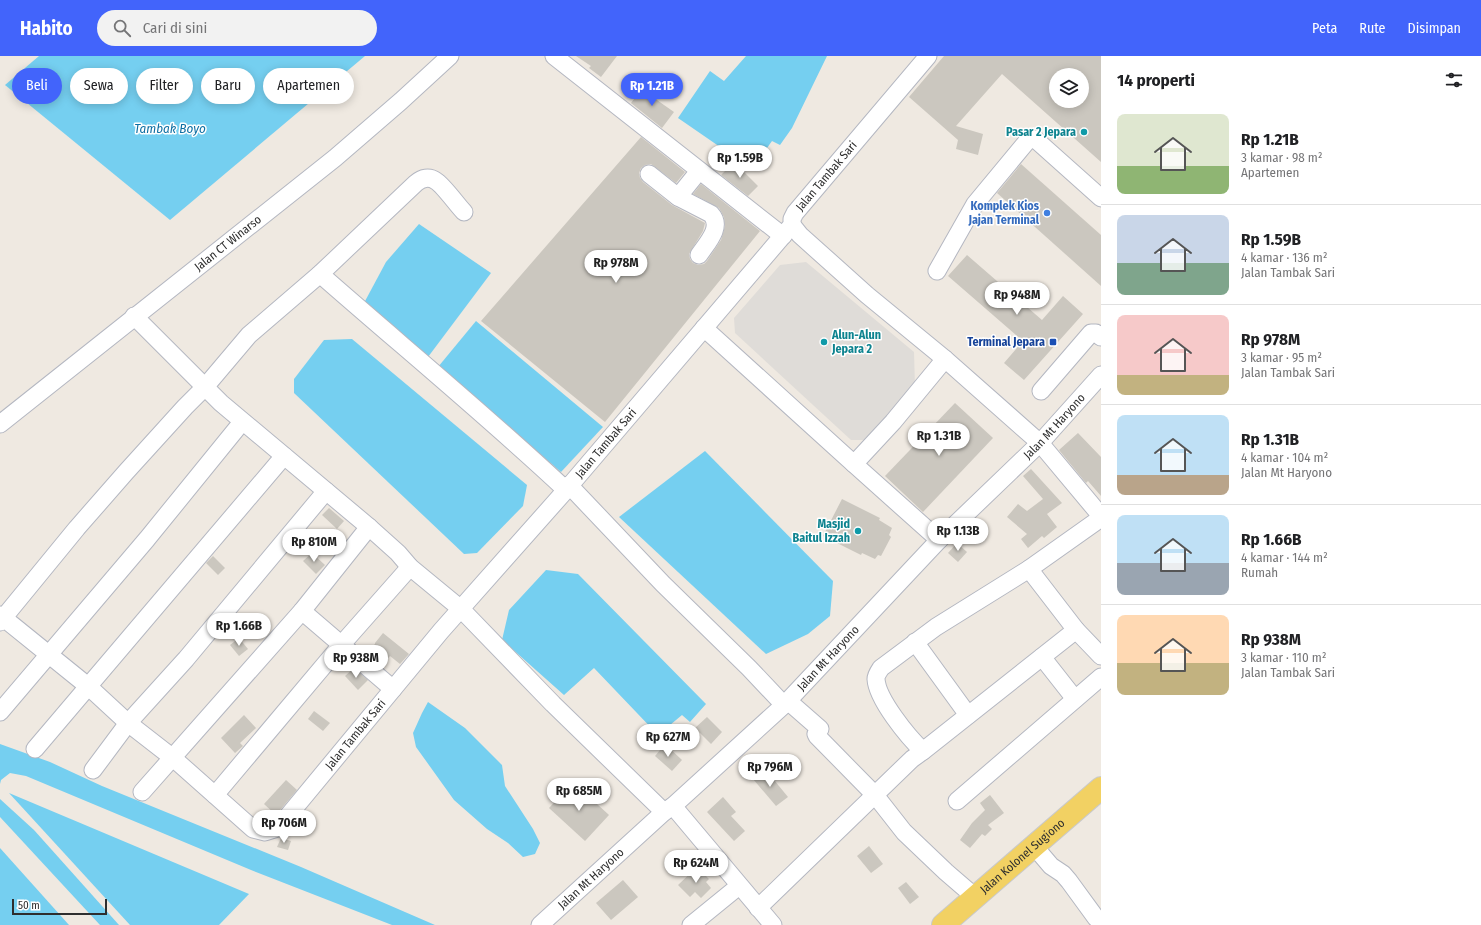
<!DOCTYPE html>
<html lang="id">
<head>
<meta charset="utf-8">
<style>
  :root { --surface:#fff; --page:#f2f2f2; --text:#202124; --muted:#757577; --line:#e0e0e0; --accent:#4264fb }
  body { margin:0; font-family:"Fira Sans Condensed",sans-serif; background:var(--page); color:var(--text); height:100vh; display:flex; flex-direction:column; font-size:15px; white-space:nowrap }
  * { box-sizing:border-box; margin:0 }
  p { font-size:13px; color:var(--muted) }
  .icon { flex:none; width:22px; height:22px; fill:none; stroke:currentColor; stroke-width:2; stroke-linecap:round; stroke-linejoin:round }
  .map { position:relative; flex:1; overflow:hidden }
  .sheet { display:flex; flex-direction:column; background:var(--surface); width:380px }
  .sheet>* { flex:none }
  .hud { position:absolute; left:12px; top:12px; width:380px; height:36px; display:flex; gap:8px }
  .fabs { position:absolute; left:1049px; top:12px; display:grid; gap:8px }
  .fabs a { display:grid; place-items:center; width:40px; height:40px; border-radius:50%; background:var(--surface); box-shadow:0 2px 10px #0003; font-size:20px }
  .scale { position:absolute; left:12px; bottom:10px; width:95px; box-sizing:border-box; padding-left:4px; border:2px solid #2e2e2e; border-top:0; font-size:11px; line-height:14px; white-space:nowrap; color:#2e2e2e; -webkit-text-stroke:3px #fff; paint-order:stroke }
  .price { position:absolute; translate:-50% -34px; padding:0 9px; border-radius:14px; background:#fff; color:#222; font-size:13px; line-height:26px; filter:drop-shadow(0 1px 2px #0008) }
  .price::after { content:''; position:absolute; left:50%; top:24px; width:12px; height:9px; margin-left:-6px; background:inherit; clip-path:polygon(0 0,100% 0,50% 100%) }
  .price.current { background:var(--accent); color:#fff }
  ul { padding:0; list-style:none }
  li { display:flex; align-items:center; gap:12px; height:100px; padding:0 16px }
  li+li { border-top:1px solid var(--line) }
  li span { display:grid; place-items:center; flex:none; width:112px; height:80px; border-radius:8px; color:#555 }
  li>.icon { margin-inline-start:auto }
  span .icon { width:48px; height:48px; fill:#fffc; stroke-width:1 }
  li b { font-size:17px }
  h2 { display:flex; justify-content:space-between; align-items:center; height:48px; padding:0 16px; font-size:17px }
  .chip { padding:0 14px; border-radius:18px; background:var(--surface); box-shadow:0 2px 10px #0003; font-size:14px; line-height:36px }
  .chip.current { background:var(--accent); color:#fff }
  header { display:flex; align-items:center; gap:24px; box-sizing:border-box; height:56px; padding:0 20px; background:var(--accent); color:#fff }
  header strong { font-size:19px }
  nav { display:flex; gap:22px; margin-inline-start:auto; font-size:14px }
  .search { width:280px; height:36px; background:var(--page); display:flex; align-items:center; gap:10px; box-sizing:border-box; padding:0 14px; border-radius:22px; color:var(--muted); font-size:15px }
  main { display:flex; flex:1; min-height:0 }
  .map>svg:first-child { display:block }
  .plaza { fill:#dfdcd8 }
  .water { fill:#75cff0 }
  .building { fill:#cbc7bf; fill-rule:evenodd }
  .lines { fill:none; stroke-linecap:round; stroke-linejoin:round }
  .minor-casing { stroke:#b4b7c1; stroke-width:19 }
  .major-casing { stroke:#c9c9c9; stroke-width:24 }
  .minor { stroke:#fff; stroke-width:17 }
  .major { stroke:#f2d163; stroke-width:22 }
  .culture-dot { fill:#0f9aa8; stroke:#fff; stroke-width:1.5 }
  .shop-dot { fill:#3f7fe0; stroke:#fff; stroke-width:1.5 }
  .transit-dot { fill:#1a4fb4; stroke:#fff; stroke-width:1.5 }
  .labels { text-anchor:middle; stroke-width:3; stroke-linejoin:round; paint-order:stroke }
  .culture-label { font-size:12px; font-weight:bold; fill:#0d838f; stroke:#fff; text-anchor:end }
  .street-label { font-size:12px; fill:#2e2e2e; stroke:#fff }
  .shop-label { font-size:12px; font-weight:bold; fill:#366cbe; stroke:#fff; text-anchor:end }
  .transit-label { font-size:12px; font-weight:bold; fill:#164399; stroke:#fff; text-anchor:end }
  .water-label { font-size:13px; font-style:italic; fill:#0d6fa3; stroke:#fff }
</style>
</head>
<body>
<header>
<strong>Habito</strong>
<div class="search"><svg class="icon" aria-label="search" viewBox="0 0 24 24"><circle cx="10" cy="10" r="6"/><path d="M15 15l6 6"/></svg>Cari di sini</div>
<nav><a>Peta</a><a>Rute</a><a>Disimpan</a></nav>
</header>
<main>
<div class="map">
<svg width="1101" height="869" viewBox="0 0 1101 869">
  <rect width="100%" height="100%" fill="#efe9e1"/>
  <!-- plaza -->
  <polygon class="plaza" points="806,206 914,296 915,331 867,384 851,384 735,277 734,262 780,209"/>
  <!-- water -->
  <g class="water">
    <polygon points="39,0 365,0 170,164 5,29"/>
    <polygon points="746,0 827,0 792,72 780,89 772,85 752,113 678,62 710,15 724,25"/>
    <polygon points="419,168 491,217 428,301 364,247 386,206"/>
    <polygon points="476,265 603,371 561,416 438,311"/>
    <polygon points="352,283 527,429 523,450 477,497 464,498 294,337 294,323 324,284"/>
    <polygon points="705,395 833,525 830,560 808,578 766,598 619,461"/>
    <polygon points="546,514 578,518 706,648 690,666 682,659 658,679 594,612 564,639 502,584 509,554"/>
    <polygon points="428,646 465,672 502,709 505,730 533,773 540,787 535,798 523,801 508,787 487,773 454,744 416,691 413,677 422,657"/>
    <polygon points="0,688 50,706 102,730 301,811 435,869 392,869 251,814 26,720 10,717 1,724 0,728"/>
    <polygon points="9,737 249,838 219,869 130,869"/>
    <polygon points="0,743 34,774 119,869 100,869 0,761"/>
    <polygon points="0,792 69,869 0,869"/>
  </g>
  <!-- building -->
  <g class="building">
    <polygon points="576,0 617,0 601,21 589,12 591,10"/>
    <path d="M944,0H1101V106L1002,18L956,70L983,78L978,99L956,93L958,84L909,41ZM1056,19H1082V45H1056Z"/>
    <polygon points="644,30 656,39 654,42 674,56 662,72 631,47"/>
    <polygon points="641,81 685,116 676,127 651,108 645,109 641,112 639,117 640,122 643,126 672,149 705,167 703,175 689,198 690,203 693,207 698,209 704,208 707,205 721,184 725,170 724,161 719,152 693,138 701,128 760,175 605,366 481,265"/>
    <polygon points="735,105 746,114 744,116 758,130 748,140 721,119"/>
    <polygon points="1021,108 1101,179 1101,230 997,137"/>
    <polygon points="967,199 1042,264 1063,240 1083,258 1024,324 1004,307 1023,285 948,220"/>
    <polygon points="955,347 993,382 923,456 885,420"/>
    <polygon points="1078,377 1101,401 1101,440 1088,425 1086,427 1059,394"/>
    <polygon points="1031,413 1062,447 1047,458 1057,471 1044,482 1042,480 1028,492 1021,483 1027,478 1007,461 1018,448 1027,455 1043,443 1023,420"/>
    <polygon points="842,443 880,462 879,464 892,472 889,479 891,481 881,500 878,499 875,503 862,497 861,499 823,480"/>
    <polygon points="329,452 344,465 337,473 322,459"/>
    <polygon points="957,487 967,496 958,506 948,497"/>
    <polygon points="312,497 325,509 316,518 303,505"/>
    <polygon points="213,500 225,512 218,519 206,507"/>
    <polygon points="383,577 409,598 400,608 390,600 381,610 366,597 375,588 375,587"/>
    <polygon points="239,582 248,593 239,600 230,589"/>
    <polygon points="354,612 368,624 358,634 345,620"/>
    <polygon points="314,655 330,667 323,675 308,663"/>
    <polygon points="244,659 256,672 240,687 243,690 235,697 221,682"/>
    <polygon points="707,661 722,676 711,688 695,672"/>
    <polygon points="665,688 682,704 672,715 655,700"/>
    <polygon points="765,713 788,741 776,750 753,723"/>
    <polygon points="286,724 297,734 276,759 264,748"/>
    <polygon points="573,726 609,759 585,785 549,752"/>
    <polygon points="990,739 1004,757 988,769 992,773 985,780 982,778 970,792 960,784 972,767 985,754 980,747"/>
    <polygon points="723,741 736,756 731,760 745,775 734,785 707,756"/>
    <polygon points="281,782 291,785 288,794 277,791"/>
    <polygon points="869,790 883,808 871,817 857,800"/>
    <polygon points="697,811 709,823 706,826 711,832 701,842 695,836 690,841 678,829"/>
    <polygon points="623,824 638,841 611,864 596,847"/>
    <polygon points="906,826 919,841 910,848 898,832"/>
  </g>
  <g class="lines">
    <!-- minor casing -->
    <g class="minor-casing">
      <g id="minor">
        <polyline points="554,0 783,180"/>
        <polyline points="649,118 678,141 699,115"/>
        <path d="M678,141L711,158C723,171 707,187 699,199"/>
        <polyline points="792,169 800,179 867,239 945,303 1040,387 1101,460"/>
        <polyline points="937,215 975,148 1028,84 1035,83 1101,142"/>
        <path d="M320,218C402,290 486,359 566,434"/>
        <polyline points="134,260 221,347 369,471 398,497 410,511 461,553 553,648 664,756"/>
        <polyline points="704,272 854,408 893,366 945,303"/>
        <polyline points="1041,335 1091,277 1096,277 1101,281"/>
        <path id="s1" d="M0,368L335,102L401,45L450,0"/>
        <polyline points="854,408 939,484"/>
        <polyline points="569,429 663,528 749,612 784,649"/>
        <polyline points="1029,513 1101,462"/>
        <polyline points="302,555 393,633"/>
        <path id="s2" d="M0,559L89,631L128,667L173,702L253,773L265,776L278,772L441,575L566,434L792,169V163L795,157L928,0"/>
        <path d="M0,566L77,472L126,416L185,351L205,331L249,279L320,218L416,127C422,122 429,120 436,125C444,130 457,149 464,156"/>
        <polyline points="915,586 968,659"/>
        <polyline points="1042,601 1075,643"/>
        <polyline points="788,645 820,673 816,678 817,680 875,739 904,776 946,816 975,841"/>
        <polyline points="0,656 147,483 242,366"/>
        <polyline points="35,693 284,400"/>
        <polyline points="923,695 1076,574"/>
        <polyline points="93,714 128,667 186,603 326,435"/>
        <polyline points="142,736 302,555 369,471"/>
        <polyline points="215,739 342,588 410,511"/>
        <polyline points="957,745 1101,621"/>
        <polyline points="673,750 773,869"/>
        <polyline points="1034,790 1051,810 1063,818 1069,825 1096,862 1101,865"/>
        <path d="M758,852L912,703L923,695C908,681 877,643 876,623C876,619 879,615 881,612L936,571L1029,513L1076,574L1101,600"/>
        <path id="s3" d="M540,869L664,756L673,750L784,649L939,484L1040,387L1101,319"/>
        <polyline points="691,869 739,830"/>
      </g>
    </g>
    <!-- major casing -->
    <g class="major-casing">
      <g id="major">
        <path id="s4" d="M943,869L1101,732"/>
      </g>
    </g>
    <!-- minor -->
    <use href="#minor" class="minor"/>
    <!-- major -->
    <use href="#major" class="major"/>
  </g>
  <!-- markers -->
  <g class="culture-dot">
    <circle cx="1084" cy="76" r="4"/>
    <circle cx="824" cy="286" r="4"/>
    <circle cx="858" cy="475" r="4"/>
  </g>
  <circle class="shop-dot" cx="1047" cy="157" r="4"/>
  <rect class="transit-dot" x="1049" y="282" width="8" height="8" rx="2"/>
  <g class="labels">
    <!-- culture labels -->
    <g class="culture-label">
      <text x="1076" y="80">Pasar 2 Jepara</text>
      <text x="832" y="283" text-anchor="start">Alun-Alun<tspan x="832" dy="14">Jepara 2</tspan></text>
      <text x="850" y="472">Masjid<tspan x="850" dy="14">Baitul Izzah</tspan></text>
    </g>
    <!-- street labels -->
    <g class="street-label">
      <text dy="4" stroke="none"><textPath href="#s2" startOffset="1211">Jalan Tambak Sari</textPath></text>
      <text dy="4" stroke="none"><textPath href="#s1" startOffset="291">Jalan CT Winarso</textPath></text>
      <text dy="4" stroke="none"><textPath href="#s3" startOffset="717">Jalan Mt Haryono</textPath></text>
      <text dy="4" stroke="none"><textPath href="#s2" startOffset="863">Jalan Tambak Sari</textPath></text>
      <text dy="4" stroke="none"><textPath href="#s3" startOffset="393">Jalan Mt Haryono</textPath></text>
      <text dy="4" stroke="none"><textPath href="#s2" startOffset="479">Jalan Tambak Sari</textPath></text>
      <text dy="4" stroke="none"><textPath href="#s4" startOffset="105">Jalan Kolonel Sugiono</textPath></text>
      <text dy="4" stroke="none"><textPath href="#s3" startOffset="69">Jalan Mt Haryono</textPath></text>
    </g>
    <!-- shop labels -->
    <g class="shop-label">
      <text x="1039" y="154">Komplek Kios<tspan x="1039" dy="14">Jajan Terminal</tspan></text>
    </g>
    <!-- transit labels -->
    <g class="transit-label">
      <text x="1045" y="290">Terminal Jepara</text>
    </g>
    <!-- water labels -->
    <g class="water-label">
      <text x="170" y="77">Tambak Boyo</text>
    </g>
  </g>
</svg>
<div class="fabs">
<a><svg class="icon" aria-label="layers" viewBox="0 0 24 24"><path d="M12 4l9 5-9 5-9-5zM3 14l9 5 9-5"/></svg></a>
</div>
<div class="scale">50 m</div>
<b class="price current" style="left:652px;top:51px">Rp 1.21B</b>
<b class="price" style="left:740px;top:123px">Rp 1.59B</b>
<b class="price" style="left:616px;top:228px">Rp 978M</b>
<b class="price" style="left:1017px;top:260px">Rp 948M</b>
<b class="price" style="left:939px;top:401px">Rp 1.31B</b>
<b class="price" style="left:958px;top:496px">Rp 1.13B</b>
<b class="price" style="left:314px;top:507px">Rp 810M</b>
<b class="price" style="left:239px;top:591px">Rp 1.66B</b>
<b class="price" style="left:356px;top:623px">Rp 938M</b>
<b class="price" style="left:668px;top:702px">Rp 627M</b>
<b class="price" style="left:770px;top:732px">Rp 796M</b>
<b class="price" style="left:579px;top:756px">Rp 685M</b>
<b class="price" style="left:284px;top:788px">Rp 706M</b>
<b class="price" style="left:696px;top:828px">Rp 624M</b>
<div class="hud">
<a class="chip current">Beli</a>
<a class="chip">Sewa</a>
<a class="chip">Filter</a>
<a class="chip">Baru</a>
<a class="chip">Apartemen</a>
</div>
</div>
<section class="sheet">
<h2>14 properti<svg class="icon" aria-label="filters" viewBox="0 0 24 24"><path d="M4 7h16M4 17h16"/><circle cx="9" cy="7" r="2"/><circle cx="15" cy="17" r="2"/></svg></h2>
<ul>
<li><span style="background:linear-gradient(#dfe7d0 65%,#8fb573 0)"><svg class="icon" aria-label="home" viewBox="0 0 24 24"><path d="M3 11l9-7 9 7M6 9v11h12V9"/></svg></span><div><b>Rp 1.21B</b><p>3 kamar · 98 m²</p><p>Apartemen</p></div></li>
<li><span style="background:linear-gradient(#c9d6e8 60%,#7fa58c 0)"><svg class="icon" aria-label="home" viewBox="0 0 24 24"><path d="M3 11l9-7 9 7M6 9v11h12V9"/></svg></span><div><b>Rp 1.59B</b><p>4 kamar · 136 m²</p><p>Jalan Tambak Sari</p></div></li>
<li><span style="background:linear-gradient(#f6c9c9 75%,#c2b280 0)"><svg class="icon" aria-label="home" viewBox="0 0 24 24"><path d="M3 11l9-7 9 7M6 9v11h12V9"/></svg></span><div><b>Rp 978M</b><p>3 kamar · 95 m²</p><p>Jalan Tambak Sari</p></div></li>
<li><span style="background:linear-gradient(#bfe0f5 75%,#b9a48a 0)"><svg class="icon" aria-label="home" viewBox="0 0 24 24"><path d="M3 11l9-7 9 7M6 9v11h12V9"/></svg></span><div><b>Rp 1.31B</b><p>4 kamar · 104 m²</p><p>Jalan Mt Haryono</p></div></li>
<li><span style="background:linear-gradient(#bfe0f5 60%,#9aa5b1 0)"><svg class="icon" aria-label="home" viewBox="0 0 24 24"><path d="M3 11l9-7 9 7M6 9v11h12V9"/></svg></span><div><b>Rp 1.66B</b><p>4 kamar · 144 m²</p><p>Rumah</p></div></li>
<li><span style="background:linear-gradient(#ffd9b3 60%,#c2b280 0)"><svg class="icon" aria-label="home" viewBox="0 0 24 24"><path d="M3 11l9-7 9 7M6 9v11h12V9"/></svg></span><div><b>Rp 938M</b><p>3 kamar · 110 m²</p><p>Jalan Tambak Sari</p></div></li>
</ul>
</section>
</main>
</body>
</html>
